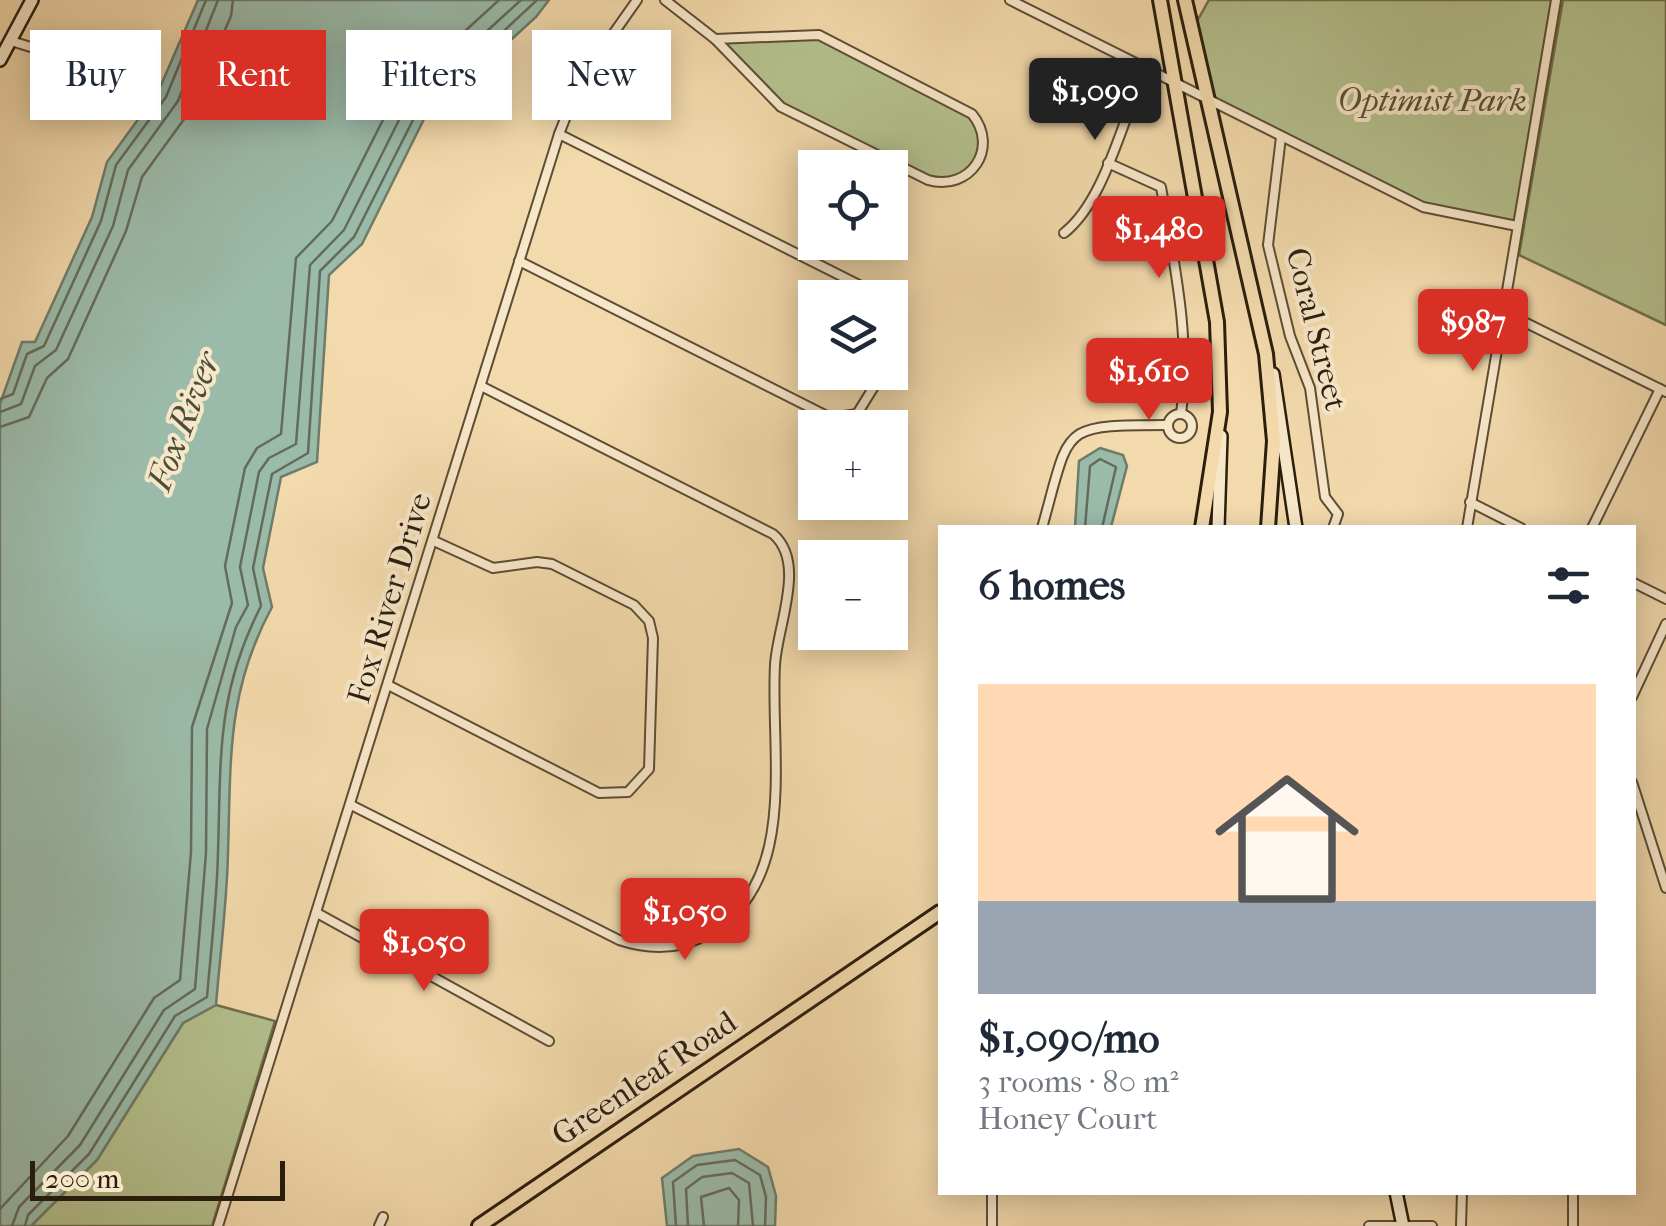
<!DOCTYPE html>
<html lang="en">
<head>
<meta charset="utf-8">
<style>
  :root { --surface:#fff; --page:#f6f6f7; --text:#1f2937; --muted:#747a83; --line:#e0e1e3; --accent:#d93025 }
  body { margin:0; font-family:"IM FELL French Canon",serif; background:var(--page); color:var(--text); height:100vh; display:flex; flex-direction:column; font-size:38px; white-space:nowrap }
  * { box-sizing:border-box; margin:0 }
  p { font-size:32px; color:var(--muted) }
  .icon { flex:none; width:55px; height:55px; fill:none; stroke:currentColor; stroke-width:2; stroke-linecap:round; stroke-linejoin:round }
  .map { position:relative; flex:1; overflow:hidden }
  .panel { position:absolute; left:938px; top:525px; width:698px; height:670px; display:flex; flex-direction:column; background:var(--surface); border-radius:0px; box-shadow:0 5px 25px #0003 }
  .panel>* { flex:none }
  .guide { position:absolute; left:30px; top:30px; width:758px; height:90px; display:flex; gap:20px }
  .buttons { position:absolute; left:798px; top:150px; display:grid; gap:20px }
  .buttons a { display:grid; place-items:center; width:110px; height:110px; border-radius:0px; background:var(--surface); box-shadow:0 5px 25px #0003; font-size:50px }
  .scale { position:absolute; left:30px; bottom:25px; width:255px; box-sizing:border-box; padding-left:10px; border:5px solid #2b1e0d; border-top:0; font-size:28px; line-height:35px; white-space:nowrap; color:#2b1e0d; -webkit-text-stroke:8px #f7e7c9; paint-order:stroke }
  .price { position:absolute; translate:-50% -85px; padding:0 22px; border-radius:10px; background:var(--accent); color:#fff; font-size:32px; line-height:65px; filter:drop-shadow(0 2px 5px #0008) }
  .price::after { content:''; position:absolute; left:50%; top:60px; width:30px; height:22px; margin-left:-15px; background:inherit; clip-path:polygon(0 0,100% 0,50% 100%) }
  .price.current { background:#222; color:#fff }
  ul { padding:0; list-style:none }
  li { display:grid; align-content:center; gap:20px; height:530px; padding:0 40px }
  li+li { border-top:2px solid var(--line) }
  li span { display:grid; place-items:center; height:310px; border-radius:0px; color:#555 }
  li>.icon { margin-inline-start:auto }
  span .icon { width:180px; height:180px; fill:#fffc; stroke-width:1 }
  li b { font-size:42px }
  h2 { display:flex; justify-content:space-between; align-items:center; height:120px; padding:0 40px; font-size:42px }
  .pill { padding:0 35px; border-radius:0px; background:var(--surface); box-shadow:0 5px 25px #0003; font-size:35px; line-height:90px }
  .pill.current { background:var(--accent); color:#fff }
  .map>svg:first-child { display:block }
  .green { fill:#b4c18e; stroke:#70704e; stroke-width:2.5 }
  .water { fill:#9bbbaa; stroke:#6e7c6b; stroke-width:2.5 }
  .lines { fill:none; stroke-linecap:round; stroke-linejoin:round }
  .shore { stroke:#636c5c; stroke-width:2.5 }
  .street-casing { stroke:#5d4d35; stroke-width:12 }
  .secondary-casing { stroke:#2b1e0d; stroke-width:16 }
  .primary-casing { stroke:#2b1e0d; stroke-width:18 }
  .street { stroke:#f7e7c9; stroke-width:8 }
  .secondary { stroke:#f7e7c9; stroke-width:11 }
  .primary { stroke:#f3daac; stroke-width:12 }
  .labels { text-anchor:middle; stroke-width:8; stroke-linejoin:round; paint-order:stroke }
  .park-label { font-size:32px; font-style:italic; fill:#544f34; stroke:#f7e7c9 }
  .street-label { font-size:32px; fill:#2b1e0d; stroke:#f7e7c9 }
  .water-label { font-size:35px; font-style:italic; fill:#4d4d3c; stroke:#f7e7c9 }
</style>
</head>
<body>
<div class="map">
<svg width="1666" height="1226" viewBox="0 0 1666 1226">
  <rect width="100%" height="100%" fill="#f3daac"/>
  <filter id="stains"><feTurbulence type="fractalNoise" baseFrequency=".002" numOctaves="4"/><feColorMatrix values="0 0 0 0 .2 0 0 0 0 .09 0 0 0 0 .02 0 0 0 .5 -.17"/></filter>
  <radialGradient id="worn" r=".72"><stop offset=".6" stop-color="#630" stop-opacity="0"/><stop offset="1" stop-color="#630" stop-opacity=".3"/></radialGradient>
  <!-- green -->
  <g class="green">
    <polygon points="1209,0 1556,0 1517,226 1423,207 1205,99 1191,32"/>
    <polygon points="1563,0 1666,0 1666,325 1519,255"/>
    <polygon points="819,35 965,108 981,128 977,166 944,183 781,107 715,39"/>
    <polygon points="216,1005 275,1021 212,1226 31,1226 97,1160 183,1023"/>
  </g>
  <!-- water -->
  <g class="water">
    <path d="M198,0H549L536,17L424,119L362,244L329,275L317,462L281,477L263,568L272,607C226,692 231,761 228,853C227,903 220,955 216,1005L183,1023L97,1160L31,1226H0V404L22,342H35L92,217L107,162L158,92Z"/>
    <polygon points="1100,448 1123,455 1127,466 1111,527 1075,527 1079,461"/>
    <polygon points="739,1149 768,1167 776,1196 775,1226 667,1226 662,1178 693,1156"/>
  </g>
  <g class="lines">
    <!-- shore -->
    <g class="shore">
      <polyline points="0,399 13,394 27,354 44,346 101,221 116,165 166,97 206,0"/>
      <polyline points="0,412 21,404 35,366 56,350 113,226 128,170 178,101 218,0"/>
      <polyline points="0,427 29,417 47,378 68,359 126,231 142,177 190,111 231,16 233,0"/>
      <polyline points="1085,528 1090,466 1100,459 1116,467 1102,528"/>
      <polyline points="0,1209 68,1136 154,998 180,980 191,852 192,727 232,603 225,566 245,468 257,448 281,434 296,258 332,221 396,94 499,0"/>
      <polyline points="12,1226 19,1207 80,1145 164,1010 195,989 206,853 207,729 236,627 248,605 240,567 259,472 269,458 296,444 310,265 344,230 407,104 521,0"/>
      <path d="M25,1226L28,1215L89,1154L175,1016L207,997C211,949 217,900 218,852C221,759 216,693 261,606L253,568L272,474L308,453L320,271L354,237L417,112L537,0"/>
      <polyline points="676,1226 673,1182 697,1165 735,1160 760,1175 766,1197 765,1226"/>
      <polyline points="688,1226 686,1189 702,1177 732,1173 749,1183 753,1226"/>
      <polyline points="704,1226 701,1197 729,1188 739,1200 738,1226"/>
    </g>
    <!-- street casing -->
    <g class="street-casing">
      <g id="street">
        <polyline points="665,0 715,39"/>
        <polyline points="1010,0 1423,207 1517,226"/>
        <path d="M819,35L972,114C1000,148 970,192 928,180L781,107L715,39Z"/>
        <polyline points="11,41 34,48 81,46"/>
        <polyline points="559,134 885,298"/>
        <polyline points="1281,137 1268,245 1290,336 1310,388 1325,497 1338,514 1333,528"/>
        <path d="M1108,163L1161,187C1174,262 1191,338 1181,414"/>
        <path d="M1064,233C1106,200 1122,118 1146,69"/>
        <polyline points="519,261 831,418 857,414 883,372"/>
        <polyline points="890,300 901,322 890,357"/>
        <polyline points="1502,311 1666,392"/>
        <circle cx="1180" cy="426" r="12"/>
        <polyline points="1470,502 1521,528"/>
        <path d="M1042,528C1071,425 1058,425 1168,425"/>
        <polyline points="1467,528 1556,0"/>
        <polyline points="1592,528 1660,389"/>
        <polyline points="1632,582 1666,599"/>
        <polyline points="388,685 599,793 628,792 649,769 653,638 649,621 634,605 552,564 537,562 493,568 434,541"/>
        <polyline points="1632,697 1666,624"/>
        <polyline points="1632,782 1666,888"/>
        <path d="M351,805L619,940C649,950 680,950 708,934C800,882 770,754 775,665C777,626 807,563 773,534L481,386"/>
        <polyline points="317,913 549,1041"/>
        <polyline points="1573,1192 1573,1226"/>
        <polyline points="218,1226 559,134 580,81 637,0"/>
        <polyline points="379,1226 383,1217"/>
        <polyline points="992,1226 992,1192"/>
        <polyline points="1369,1226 1432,1226"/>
        <polyline points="1461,1226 1462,1192"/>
      </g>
    </g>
    <!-- secondary casing -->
    <g class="secondary-casing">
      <g id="secondary">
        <polyline points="0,60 32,0"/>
        <polyline points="1273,374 1296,528"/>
        <polyline points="1218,528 1221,436"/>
        <polyline points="1396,1192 1403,1226"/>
      </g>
    </g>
    <!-- primary casing -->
    <g class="primary-casing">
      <g id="primary">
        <polyline points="1160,0 1217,322 1220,412 1202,528"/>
        <polyline points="1185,0 1266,354 1274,441 1268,528"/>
        <polyline points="479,1226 940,912"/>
      </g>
    </g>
    <!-- street -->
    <use href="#street" class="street"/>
    <!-- secondary -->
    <use href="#secondary" class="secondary"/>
    <!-- primary -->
    <use href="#primary" class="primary"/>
  </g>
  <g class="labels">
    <!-- park labels -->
    <g class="park-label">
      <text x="1432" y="111">Optimist Park</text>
    </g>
    <!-- street labels -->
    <g class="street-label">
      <text transform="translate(1317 329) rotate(76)" y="11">Coral Street</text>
      <text transform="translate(389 598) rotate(-73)" y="11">Fox River Drive</text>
      <text transform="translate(644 1078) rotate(-34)" y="11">Greenleaf Road</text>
    </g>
    <!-- water labels -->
    <g class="water-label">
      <text transform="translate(183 421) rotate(-69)" y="12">Fox River</text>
    </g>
  </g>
  <rect width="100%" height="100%" filter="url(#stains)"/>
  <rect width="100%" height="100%" fill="url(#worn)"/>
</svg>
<div class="buttons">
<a><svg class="icon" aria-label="locate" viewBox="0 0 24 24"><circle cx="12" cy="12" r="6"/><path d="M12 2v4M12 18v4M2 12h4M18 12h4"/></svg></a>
<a><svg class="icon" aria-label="layers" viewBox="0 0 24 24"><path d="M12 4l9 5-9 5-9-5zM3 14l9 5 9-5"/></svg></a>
<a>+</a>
<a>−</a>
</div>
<div class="scale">200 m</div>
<b class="price current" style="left:1095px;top:143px">$1,090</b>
<b class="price" style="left:1159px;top:281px">$1,480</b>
<b class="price" style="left:1473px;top:374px">$987</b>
<b class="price" style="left:1149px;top:423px">$1,610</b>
<b class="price" style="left:685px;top:963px">$1,050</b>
<b class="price" style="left:424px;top:994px">$1,050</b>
<div class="guide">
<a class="pill">Buy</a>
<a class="pill current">Rent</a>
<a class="pill">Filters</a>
<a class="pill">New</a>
</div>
<section class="panel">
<h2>6 homes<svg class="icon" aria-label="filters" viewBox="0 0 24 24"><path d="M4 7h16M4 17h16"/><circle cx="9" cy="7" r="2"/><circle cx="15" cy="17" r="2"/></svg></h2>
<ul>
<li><span style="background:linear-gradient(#ffd9b3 70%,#9aa5b1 0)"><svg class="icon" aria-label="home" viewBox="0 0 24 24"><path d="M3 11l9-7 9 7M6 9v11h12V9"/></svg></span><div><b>$1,090/mo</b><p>3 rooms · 80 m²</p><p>Honey Court</p></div></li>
</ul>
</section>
</div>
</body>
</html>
